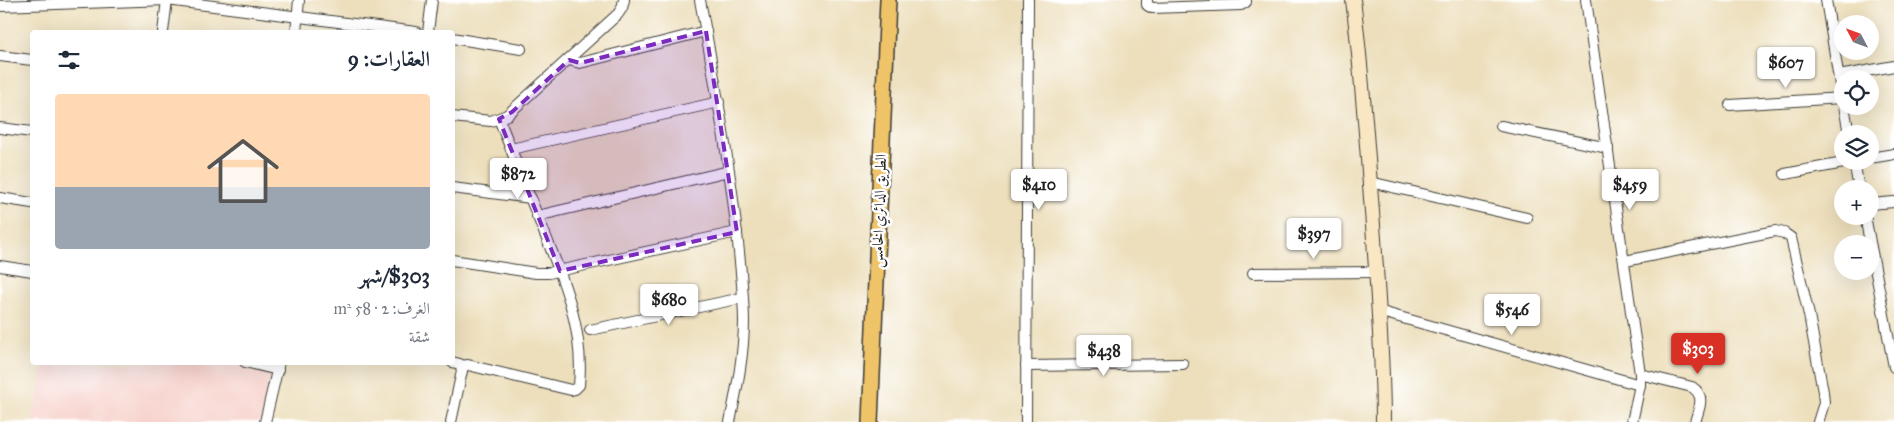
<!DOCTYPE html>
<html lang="ar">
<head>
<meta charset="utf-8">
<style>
  :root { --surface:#fff; --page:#f6f6f7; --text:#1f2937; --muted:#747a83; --accent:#d93025 }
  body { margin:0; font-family:"IM FELL Great Primer",Amiri,serif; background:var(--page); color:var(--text); direction:rtl; height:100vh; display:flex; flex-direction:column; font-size:19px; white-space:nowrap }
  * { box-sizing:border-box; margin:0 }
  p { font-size:16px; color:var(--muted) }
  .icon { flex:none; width:28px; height:28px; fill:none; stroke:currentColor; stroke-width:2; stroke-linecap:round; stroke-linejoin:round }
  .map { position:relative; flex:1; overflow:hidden; direction:ltr }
  .side { position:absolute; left:30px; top:30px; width:425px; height:335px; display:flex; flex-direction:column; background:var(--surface); border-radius:5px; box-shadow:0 5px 20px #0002; direction:rtl }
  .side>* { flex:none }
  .needle { width:32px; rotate:311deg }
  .buttons { position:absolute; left:1834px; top:15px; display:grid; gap:10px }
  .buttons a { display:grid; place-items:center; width:45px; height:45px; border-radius:50%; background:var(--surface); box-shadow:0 5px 20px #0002; font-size:25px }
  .price { position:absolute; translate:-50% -42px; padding:0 11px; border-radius:5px; background:#fff; color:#222; font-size:16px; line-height:32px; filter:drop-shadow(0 1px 2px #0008) }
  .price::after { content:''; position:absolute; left:50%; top:30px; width:15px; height:11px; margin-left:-8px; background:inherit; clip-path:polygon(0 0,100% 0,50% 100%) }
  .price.current { background:var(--accent); color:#fff }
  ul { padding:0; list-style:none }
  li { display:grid; align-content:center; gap:10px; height:265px; padding:0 25px }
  li span { display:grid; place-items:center; height:155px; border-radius:5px; color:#555 }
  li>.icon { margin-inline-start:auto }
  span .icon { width:90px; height:90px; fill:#fffc; stroke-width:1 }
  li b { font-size:21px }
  h2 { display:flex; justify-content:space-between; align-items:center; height:60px; padding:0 25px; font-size:21px }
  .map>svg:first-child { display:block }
  .built { fill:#f7d0ca }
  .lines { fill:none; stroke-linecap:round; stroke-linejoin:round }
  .minor-casing { stroke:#3b3934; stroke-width:12 }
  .secondary-casing { stroke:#3b3934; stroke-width:16 }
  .primary-casing { stroke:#3b3934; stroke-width:18 }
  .minor { stroke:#fff; stroke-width:10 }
  .secondary { stroke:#f9e7c3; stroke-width:14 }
  .primary { stroke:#efc469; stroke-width:15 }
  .marked { fill:#7b2cbf; fill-opacity:0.2; stroke:#7b2cbf; stroke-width:4; stroke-dasharray:10 6; stroke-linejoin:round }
  .labels { text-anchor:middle; stroke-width:5; stroke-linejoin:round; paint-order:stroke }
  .street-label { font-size:15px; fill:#1c1c1c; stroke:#fff }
</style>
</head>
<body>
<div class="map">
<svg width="1894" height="422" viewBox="0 0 1894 422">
  <rect width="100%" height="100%" fill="#fff"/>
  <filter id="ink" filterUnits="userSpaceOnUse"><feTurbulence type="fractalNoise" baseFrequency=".02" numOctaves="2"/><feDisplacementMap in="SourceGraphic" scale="10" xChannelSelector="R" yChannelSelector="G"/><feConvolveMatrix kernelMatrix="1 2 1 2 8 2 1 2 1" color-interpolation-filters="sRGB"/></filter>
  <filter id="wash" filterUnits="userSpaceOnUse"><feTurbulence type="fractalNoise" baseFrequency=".0096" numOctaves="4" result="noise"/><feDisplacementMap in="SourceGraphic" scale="20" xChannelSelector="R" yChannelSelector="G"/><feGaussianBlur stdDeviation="1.12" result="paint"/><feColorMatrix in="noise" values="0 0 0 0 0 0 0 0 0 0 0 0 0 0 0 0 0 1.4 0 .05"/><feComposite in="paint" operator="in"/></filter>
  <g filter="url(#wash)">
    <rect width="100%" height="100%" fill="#eddfbc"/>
    <!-- built -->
    <polygon class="built" points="45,363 274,363 260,422 32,422"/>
  </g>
  <g filter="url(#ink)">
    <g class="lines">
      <!-- minor casing -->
      <g class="minor-casing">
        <g id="minor">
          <path d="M700,0C712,64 723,127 732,192C737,234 743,277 744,320C744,355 737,388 730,422"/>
          <polyline points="1147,0 1147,5 1152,8 1241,5 1246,2 1246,0"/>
          <polyline points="1586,0 1640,374 1640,385 1632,422"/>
          <polyline points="1826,0 1842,97"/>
          <polyline points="0,6 167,0 416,32"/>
          <polyline points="163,32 167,0"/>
          <polyline points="296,32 299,0"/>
          <polyline points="428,32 432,0"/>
          <polyline points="452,38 521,49"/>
          <polyline points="0,56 32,60"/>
          <polyline points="569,60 580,63 706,31"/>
          <polyline points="1839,76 1894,66"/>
          <polyline points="1730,105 1842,98"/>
          <polyline points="1844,106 1849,134"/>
          <polyline points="452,117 491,121 507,115 618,14 622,8 624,0"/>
          <polyline points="1501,126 1608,148"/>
          <polyline points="0,128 32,132"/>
          <polyline points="511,149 719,102"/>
          <polyline points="1870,158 1894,154"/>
          <polyline points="1854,161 1859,189"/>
          <polyline points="1785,174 1854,161"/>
          <polyline points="1370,182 1527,218"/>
          <polyline points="452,188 531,198"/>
          <polyline points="0,198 32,203"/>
          <polyline points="1870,204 1894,202"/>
          <polyline points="537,216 729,171"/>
          <polyline points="1865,216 1894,367"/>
          <polyline points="452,260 536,273 549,273 737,232"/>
          <polyline points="1625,261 1775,231 1784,233 1791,238 1809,315 1823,392 1824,403 1818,422"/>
          <polyline points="0,266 32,271"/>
          <polyline points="1253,273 1376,272"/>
          <polyline points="1378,311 1640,385"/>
          <polyline points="590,330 742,298"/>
          <polyline points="245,362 278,370"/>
          <path d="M462,366L468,365L571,390L575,389L579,385C585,328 561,274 540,222C526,188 513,154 499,119"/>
          <polyline points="1026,366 1183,364"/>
          <path d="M1640,374L1692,387C1706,396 1699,408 1695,422"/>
          <polyline points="265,422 279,362"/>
          <polyline points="451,422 462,371 460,364 452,362"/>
          <polyline points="1026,422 1028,0"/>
        </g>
      </g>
      <!-- secondary casing -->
      <g class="secondary-casing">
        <path id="secondary" d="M1353,0C1363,79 1368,159 1374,239C1378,300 1383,361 1383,422"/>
      </g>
      <!-- primary casing -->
      <g class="primary-casing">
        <polyline id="primary" points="870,422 888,0"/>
      </g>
      <!-- minor -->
      <use href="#minor" class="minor"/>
      <!-- secondary -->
      <use href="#secondary" class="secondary"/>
      <!-- primary -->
      <use href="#primary" class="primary"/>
    </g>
  </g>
  <!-- marked area -->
  <path class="marked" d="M706,31L737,232L560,271L499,119L512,112L569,60L580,63Z"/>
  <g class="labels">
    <!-- street labels -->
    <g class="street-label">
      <text transform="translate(879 211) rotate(-88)" y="5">الطريق الدائري الخامس</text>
    </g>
  </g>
</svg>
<div class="buttons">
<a><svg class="needle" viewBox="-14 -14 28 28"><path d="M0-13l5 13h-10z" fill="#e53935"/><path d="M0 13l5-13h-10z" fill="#747a83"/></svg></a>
<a><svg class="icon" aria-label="locate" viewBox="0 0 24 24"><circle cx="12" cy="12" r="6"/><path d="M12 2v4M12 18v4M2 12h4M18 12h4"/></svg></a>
<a><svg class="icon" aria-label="layers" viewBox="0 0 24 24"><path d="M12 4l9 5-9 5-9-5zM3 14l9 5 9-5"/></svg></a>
<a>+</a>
<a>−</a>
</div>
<b class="price" style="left:1786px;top:89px">$607</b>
<b class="price" style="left:518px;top:200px">$872</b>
<b class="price" style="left:1039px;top:211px">$410</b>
<b class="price" style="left:1630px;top:211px">$459</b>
<b class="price" style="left:1314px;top:260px">$397</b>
<b class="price" style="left:669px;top:326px">$680</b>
<b class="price" style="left:1512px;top:336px">$546</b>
<b class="price current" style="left:1698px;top:375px">$303</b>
<b class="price" style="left:1104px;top:377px">$438</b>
<section class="side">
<h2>العقارات: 9<svg class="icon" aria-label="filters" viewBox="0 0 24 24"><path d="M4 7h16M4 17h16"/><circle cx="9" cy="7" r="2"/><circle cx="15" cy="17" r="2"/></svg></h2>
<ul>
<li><span style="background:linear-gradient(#ffd9b3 60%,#9aa5b1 0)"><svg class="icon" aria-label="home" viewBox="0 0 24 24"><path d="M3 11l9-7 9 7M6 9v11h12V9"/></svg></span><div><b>$303/شهر</b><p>الغرف: 2 · 58 m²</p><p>شقة</p></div></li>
</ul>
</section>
</div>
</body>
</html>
